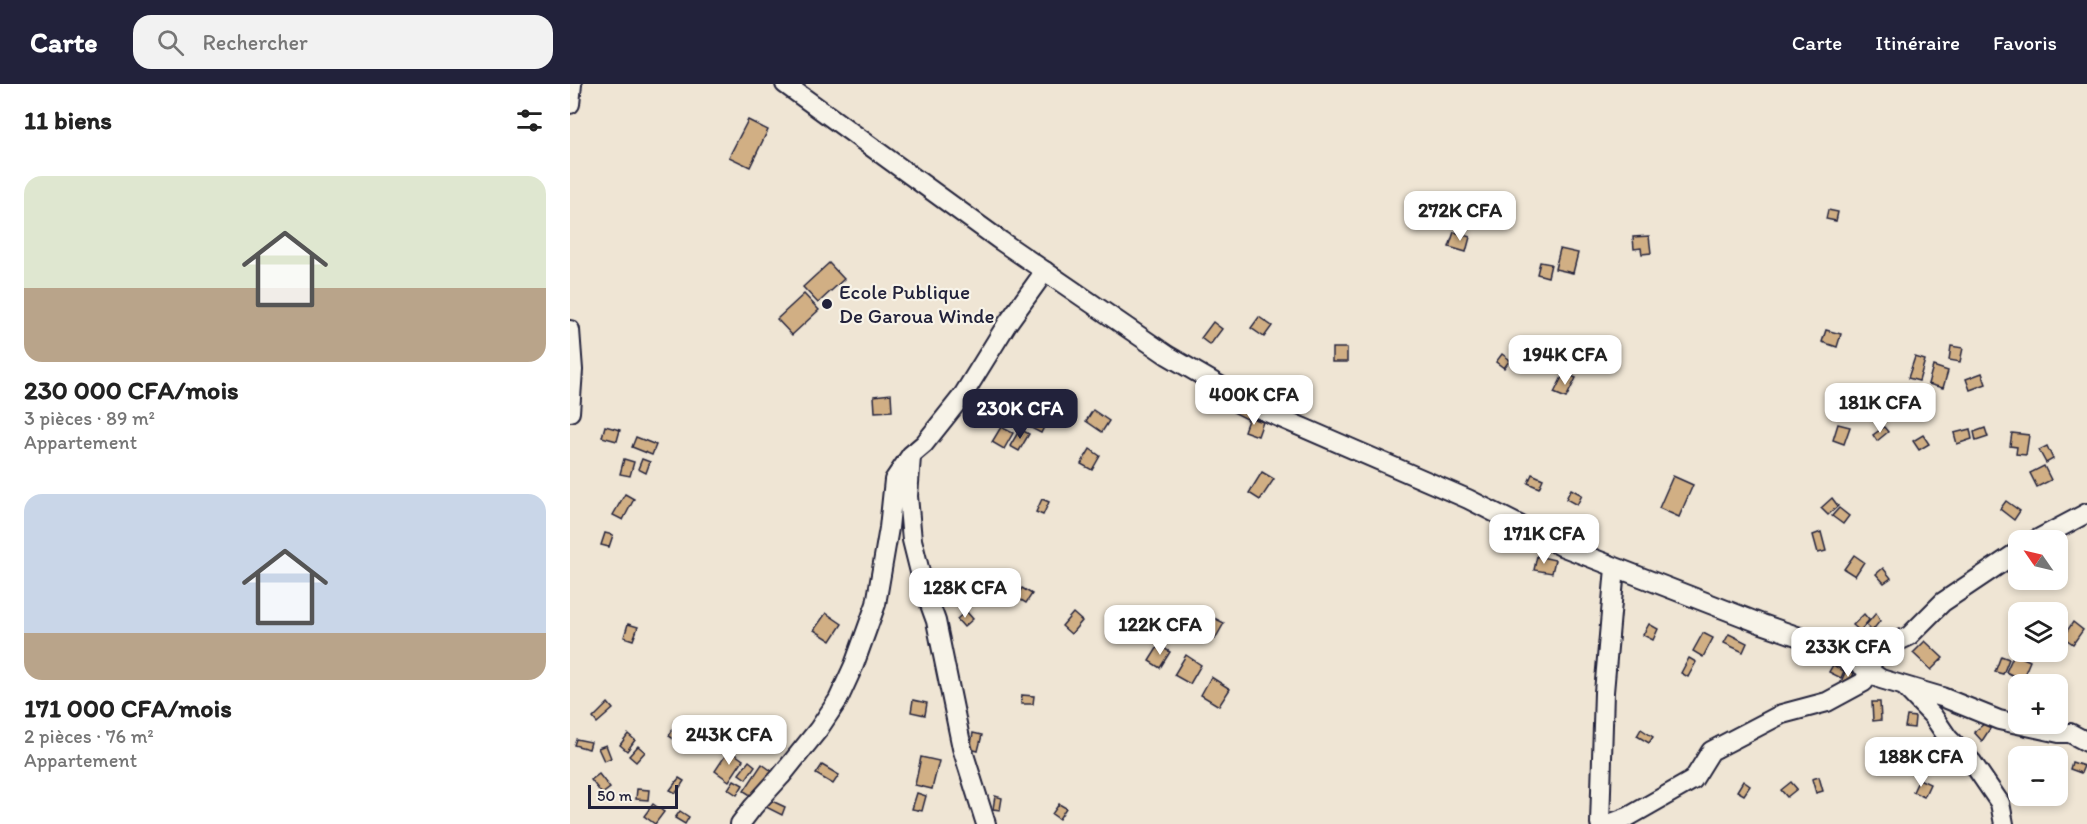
<!DOCTYPE html>
<html lang="fr">
<head>
<meta charset="utf-8">
<style>
  :root { --surface:#fff; --page:#f2f2f2; --text:#222; --muted:#767676; --accent:#22223b }
  body { margin:0; font-family:Itim,sans-serif; background:var(--page); color:var(--text); height:100vh; display:flex; flex-direction:column; font-size:22px; white-space:nowrap }
  * { box-sizing:border-box; margin:0 }
  p { font-size:20px; color:var(--muted) }
  .icon { flex:none; width:33px; height:33px; fill:none; stroke:currentColor; stroke-width:2; stroke-linecap:round; stroke-linejoin:round }
  .map { position:relative; flex:1; overflow:hidden }
  .sheet { display:flex; flex-direction:column; background:var(--surface); width:570px }
  .sheet>* { flex:none }
  .needle { width:39px; rotate:304deg }
  .controls { position:absolute; left:1438px; top:446px; display:grid; gap:12px }
  .controls a { display:grid; place-items:center; width:60px; height:60px; border-radius:12px; background:var(--surface); box-shadow:0 3px 9px #0003; font-size:30px }
  .scale { position:absolute; left:18px; bottom:15px; width:90px; box-sizing:border-box; padding-left:6px; border:3px solid #22223b; border-top:0; font-size:16px; line-height:21px; white-space:nowrap; color:#22223b; -webkit-text-stroke:4px #f7f3e8; paint-order:stroke }
  .price { position:absolute; translate:-50% -51px; padding:0 14px; border-radius:12px; background:#fff; color:#222; font-size:20px; line-height:39px; filter:drop-shadow(0 2px 3px #0008) }
  .price::after { content:''; position:absolute; left:50%; top:36px; width:18px; height:14px; margin-left:-9px; background:inherit; clip-path:polygon(0 0,100% 0,50% 100%) }
  .price.on { background:var(--accent); color:#fff }
  ul { padding:0; list-style:none }
  li { display:grid; align-content:center; gap:12px; height:318px; padding:0 24px }
  li span { display:grid; place-items:center; height:186px; border-radius:18px; color:#555 }
  li>.icon { margin-inline-start:auto }
  span .icon { width:108px; height:108px; fill:#fffc; stroke-width:1 }
  li b { font-size:26px }
  h2 { display:flex; justify-content:space-between; align-items:center; height:72px; padding:0 24px; font-size:26px }
  header { display:flex; align-items:center; gap:36px; box-sizing:border-box; height:84px; padding:0 30px; background:var(--accent); color:#fff }
  header strong { font-size:28px }
  nav { display:flex; gap:33px; margin-inline-start:auto; font-size:21px }
  .search { width:420px; height:54px; background:var(--page); display:flex; align-items:center; gap:15px; box-sizing:border-box; padding:0 21px; border-radius:18px; color:var(--muted); font-size:22px }
  main { display:flex; flex:1; min-height:0 }
  .map>svg:first-child { display:block }
  .building { fill:#d1af84; stroke:#22223b; stroke-width:1.5 }
  .lines { fill:none; stroke-linecap:round; stroke-linejoin:round }
  .minor-casing { stroke:#22223b; stroke-width:22 }
  .minor { stroke:#f7f3e8; stroke-width:18 }
  .poi-dot { fill:#22223b; stroke:#f7f3e8; stroke-width:2 }
  .labels { text-anchor:middle; stroke-width:4.5; stroke-linejoin:round; paint-order:stroke }
  .poi-label { font-size:21px; fill:#22223b; stroke:#f7f3e8; text-anchor:start }
</style>
</head>
<body>
<header>
<strong>Carte</strong>
<div class="search"><svg class="icon" aria-label="search" viewBox="0 0 24 24"><circle cx="10" cy="10" r="6"/><path d="M15 15l6 6"/></svg>Rechercher</div>
<nav><a>Carte</a><a>Itinéraire</a><a>Favoris</a></nav>
</header>
<main>
<section class="sheet">
<h2>11 biens<svg class="icon" aria-label="filters" viewBox="0 0 24 24"><path d="M4 7h16M4 17h16"/><circle cx="9" cy="7" r="2"/><circle cx="15" cy="17" r="2"/></svg></h2>
<ul>
<li><span style="background:linear-gradient(#dfe7d0 60%,#b9a48a 0)"><svg class="icon" aria-label="home" viewBox="0 0 24 24"><path d="M3 11l9-7 9 7M6 9v11h12V9"/></svg></span><div><b>230 000 CFA/mois</b><p>3 pièces · 89 m²</p><p>Appartement</p></div></li>
<li><span style="background:linear-gradient(#c9d6e8 75%,#b9a48a 0)"><svg class="icon" aria-label="home" viewBox="0 0 24 24"><path d="M3 11l9-7 9 7M6 9v11h12V9"/></svg></span><div><b>171 000 CFA/mois</b><p>2 pièces · 76 m²</p><p>Appartement</p></div></li>
</ul>
</section>
<div class="map">
<svg width="1517" height="740" viewBox="0 0 1517 740">
  <rect width="100%" height="100%" fill="#efe5d4"/>
  <filter id="ink" filterUnits="userSpaceOnUse"><feTurbulence type="fractalNoise" baseFrequency=".0167" numOctaves="2"/><feDisplacementMap in="SourceGraphic" scale="12" xChannelSelector="R" yChannelSelector="G"/><feConvolveMatrix kernelMatrix="1 2 1 2 8 2 1 2 1" color-interpolation-filters="sRGB"/></filter>
  <g filter="url(#ink)">
    <!-- building -->
    <g class="building">
      <polygon points="178,36 198,46 180,83 159,73"/>
      <polygon points="1258,126 1268,128 1266,137 1256,135"/>
      <polygon points="884,148 900,153 896,168 879,163"/>
      <polygon points="1079,152 1081,169 1072,170 1071,164 1064,165 1063,153"/>
      <polygon points="990,165 1008,169 1003,189 985,185"/>
      <polygon points="970,178 981,180 978,193 967,190"/>
      <polygon points="259,179 274,195 248,219 233,203"/>
      <polygon points="234,210 249,226 222,251 207,235"/>
      <polygon points="689,233 702,242 694,253 681,244"/>
      <polygon points="643,238 652,245 640,261 631,254"/>
      <polygon points="1256,246 1271,250 1267,263 1252,258"/>
      <polygon points="1381,262 1393,264 1390,278 1379,276"/>
      <rect x="762" y="264" width="15" height="14"/>
      <polygon points="932,270 940,276 934,284 926,278"/>
      <polygon points="1345,273 1355,276 1349,297 1338,294"/>
      <polygon points="1363,282 1378,287 1373,304 1358,300"/>
      <polygon points="994,289 1006,294 996,314 984,309"/>
      <polygon points="1412,289 1416,300 1400,306 1396,295"/>
      <polygon points="321,310 322,327 305,328 304,312"/>
      <polygon points="666,321 680,328 677,335 663,328"/>
      <polygon points="523,326 539,337 532,348 516,337"/>
      <polygon points="679,333 693,338 688,352 674,347"/>
      <polygon points="465,336 475,341 471,349 461,344"/>
      <polygon points="1268,340 1280,343 1274,360 1263,356"/>
      <polygon points="35,342 50,346 47,357 32,353"/>
      <polygon points="431,343 443,349 434,365 422,358"/>
      <polygon points="1314,343 1318,348 1307,357 1303,351"/>
      <polygon points="1415,344 1418,353 1406,357 1404,348"/>
      <polygon points="450,345 459,350 449,367 440,362"/>
      <polygon points="1400,345 1402,355 1387,360 1384,349"/>
      <polygon points="1442,349 1459,351 1456,371 1446,370 1447,363 1440,362"/>
      <polygon points="1353,351 1359,360 1349,366 1343,357"/>
      <polygon points="66,353 86,361 82,371 62,363"/>
      <polygon points="1477,362 1483,375 1476,379 1469,366"/>
      <polygon points="520,365 530,372 522,386 511,380"/>
      <polygon points="54,375 64,378 60,392 50,390"/>
      <polygon points="72,375 80,378 76,389 68,385"/>
      <polygon points="1474,382 1481,396 1467,403 1460,389"/>
      <polygon points="692,388 704,395 690,416 679,409"/>
      <polygon points="962,390 973,395 969,404 958,399"/>
      <polygon points="1103,392 1123,401 1109,433 1089,424"/>
      <polygon points="1001,405 1012,411 1007,421 996,415"/>
      <polygon points="55,410 64,415 53,436 43,431"/>
      <polygon points="1262,414 1268,422 1258,431 1251,424"/>
      <polygon points="472,415 479,418 473,431 466,428"/>
      <polygon points="1436,417 1450,427 1444,436 1430,425"/>
      <polygon points="1269,424 1279,432 1273,440 1262,432"/>
      <polygon points="1251,448 1256,467 1248,469 1243,451"/>
      <polygon points="35,449 43,451 39,463 31,461"/>
      <polygon points="1284,471 1294,478 1285,492 1274,485"/>
      <polygon points="967,472 985,476 982,489 964,486"/>
      <polygon points="1313,484 1321,494 1314,499 1306,490"/>
      <polygon points="452,504 462,510 456,519 446,513"/>
      <polygon points="396,527 403,535 394,543 387,535"/>
      <polygon points="256,529 272,540 261,557 244,546"/>
      <polygon points="503,529 512,537 501,550 492,542"/>
      <polygon points="1306,529 1310,537 1302,547 1296,541"/>
      <polygon points="1294,530 1299,536 1290,547 1283,541"/>
      <polygon points="644,534 654,539 645,555 635,550"/>
      <polygon points="1503,538 1513,546 1503,560 1493,553"/>
      <polygon points="58,540 68,543 63,556 54,553"/>
      <polygon points="1079,540 1088,545 1083,556 1073,551"/>
      <polygon points="1133,549 1143,554 1133,573 1123,567"/>
      <polygon points="1159,550 1177,559 1173,568 1154,559"/>
      <polygon points="1355,557 1373,574 1361,586 1343,569"/>
      <polygon points="589,561 600,568 590,584 579,577"/>
      <polygon points="1444,570 1460,577 1452,596 1436,588"/>
      <polygon points="616,571 631,581 620,600 604,591"/>
      <polygon points="1431,572 1439,575 1433,590 1425,588"/>
      <polygon points="1119,574 1126,578 1118,593 1111,589"/>
      <polygon points="1263,581 1274,587 1271,594 1259,588"/>
      <polygon points="1276,586 1284,589 1279,601 1271,598"/>
      <polygon points="641,593 660,605 649,622 631,611"/>
      <polygon points="452,611 464,612 463,620 451,620"/>
      <polygon points="343,616 357,619 355,631 341,628"/>
      <polygon points="1302,618 1310,618 1311,636 1303,637"/>
      <polygon points="38,619 43,625 27,639 23,634"/>
      <polygon points="1337,632 1345,633 1344,644 1335,643"/>
      <polygon points="1419,636 1423,640 1412,657 1404,648"/>
      <polygon points="103,645 115,652 110,659 99,652"/>
      <polygon points="1071,645 1083,653 1079,659 1067,652"/>
      <polygon points="403,649 412,651 408,667 400,665"/>
      <polygon points="58,650 65,656 57,667 50,661"/>
      <polygon points="6,655 21,658 19,665 4,661"/>
      <polygon points="36,661 41,674 34,677 28,664"/>
      <polygon points="68,662 75,668 66,678 59,672"/>
      <polygon points="159,666 173,676 159,697 145,687"/>
      <polygon points="351,673 369,677 362,705 345,701"/>
      <polygon points="1443,673 1449,674 1449,691 1441,690"/>
      <polygon points="1348,674 1357,677 1353,687 1344,684"/>
      <polygon points="179,677 185,682 176,695 169,690"/>
      <polygon points="1502,678 1514,682 1511,689 1500,685"/>
      <polygon points="192,680 203,688 185,714 174,707"/>
      <polygon points="252,681 269,691 263,700 246,690"/>
      <polygon points="29,690 40,704 32,710 21,696"/>
      <polygon points="1249,693 1253,707 1246,709 1242,695"/>
      <polygon points="109,694 114,697 106,709 100,706"/>
      <polygon points="1349,695 1360,700 1354,713 1343,708"/>
      <polygon points="164,696 173,701 167,711 158,705"/>
      <polygon points="1173,697 1180,702 1174,711 1167,707"/>
      <polygon points="1221,698 1227,705 1217,713 1211,706"/>
      <polygon points="67,705 79,706 78,716 66,715"/>
      <polygon points="347,709 356,712 352,727 342,725"/>
      <polygon points="425,712 432,714 430,726 423,725"/>
      <polygon points="200,716 215,723 212,731 196,723"/>
      <polygon points="83,720 94,728 85,740 74,732"/>
      <polygon points="489,720 496,724 489,735 482,730"/>
      <polygon points="110,727 119,733 115,740 105,734"/>
    </g>
    <g class="lines">
      <!-- minor casing -->
      <g class="minor-casing">
        <g id="minor">
          <polyline points="215,0 431,157 597,271 690,325 898,415 991,462 1192,540 1273,568 1307,567 1339,552 1373,518 1449,467"/>
          <polyline points="0,20 2,0"/>
          <polyline points="0,246 3,286 0,328"/>
          <polyline points="341,373 338,412 342,456 354,504 366,537 392,664 416,740"/>
          <polyline points="1466,456 1517,429"/>
          <polyline points="1289,580 1311,595 1372,613 1429,636 1489,649 1500,649 1517,658"/>
          <polyline points="1335,603 1363,632 1378,654 1402,678 1430,719 1434,740"/>
          <polyline points="170,740 183,723 211,692 248,646 268,616 284,581 306,520 319,444 324,396 341,371 354,360 393,311 437,240 475,187"/>
          <polyline points="1030,740 1034,608 1045,484"/>
          <polyline points="1039,740 1058,733 1123,696 1141,667 1212,630 1257,618 1294,598 1307,567"/>
        </g>
      </g>
      <!-- minor -->
      <use href="#minor" class="minor"/>
    </g>
  </g>
  <!-- markers -->
  <circle class="poi-dot" cx="257" cy="220" r="6"/>
  <g class="labels">
    <!-- poi labels -->
    <g class="poi-label">
      <text x="269" y="215">Ecole Publique<tspan x="269" dy="24">De Garoua Winde</tspan></text>
    </g>
  </g>
</svg>
<div class="controls">
<a><svg class="needle" viewBox="-14 -14 28 28"><path d="M0-13l5 13h-10z" fill="#e53935"/><path d="M0 13l5-13h-10z" fill="#767676"/></svg></a>
<a><svg class="icon" aria-label="layers" viewBox="0 0 24 24"><path d="M12 4l9 5-9 5-9-5zM3 14l9 5 9-5"/></svg></a>
<a>+</a>
<a>−</a>
</div>
<div class="scale">50 m</div>
<b class="price" style="left:890px;top:158px">272K CFA</b>
<b class="price" style="left:995px;top:302px">194K CFA</b>
<b class="price" style="left:684px;top:342px">400K CFA</b>
<b class="price" style="left:1310px;top:350px">181K CFA</b>
<b class="price on" style="left:450px;top:356px">230K CFA</b>
<b class="price" style="left:974px;top:481px">171K CFA</b>
<b class="price" style="left:395px;top:535px">128K CFA</b>
<b class="price" style="left:590px;top:572px">122K CFA</b>
<b class="price" style="left:1278px;top:594px">233K CFA</b>
<b class="price" style="left:159px;top:682px">243K CFA</b>
<b class="price" style="left:1351px;top:704px">188K CFA</b>
</div>
</main>
</body>
</html>
